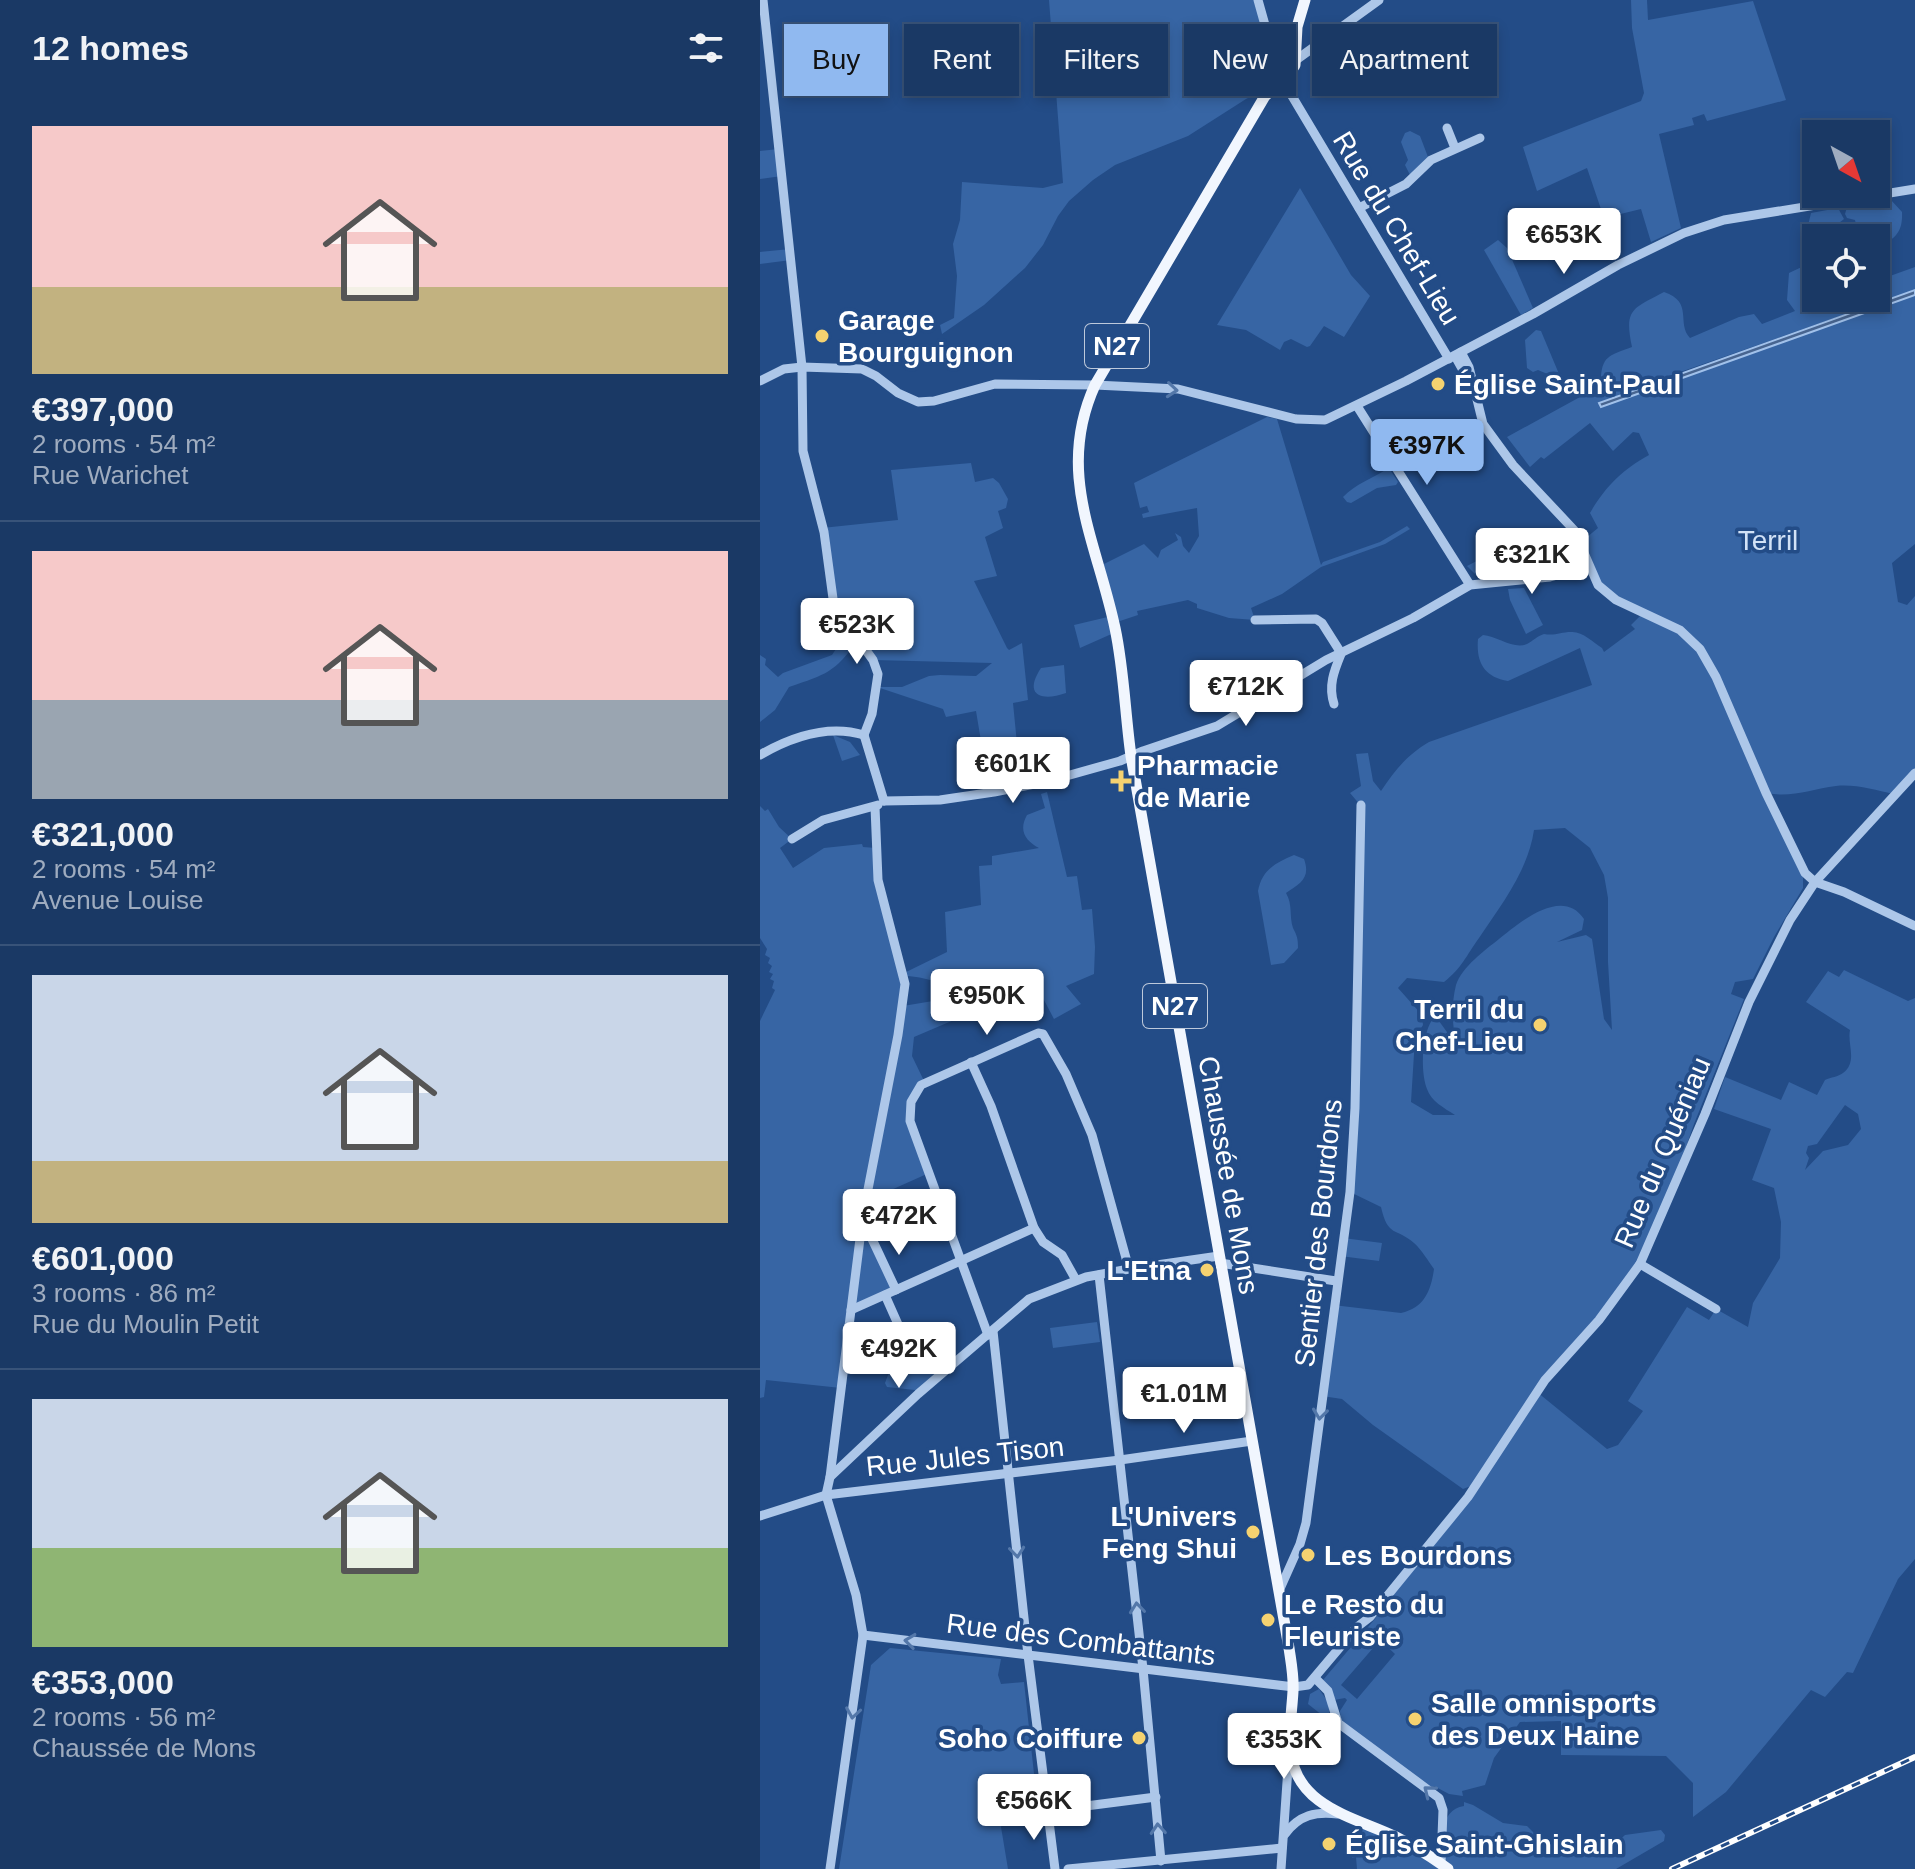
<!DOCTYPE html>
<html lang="en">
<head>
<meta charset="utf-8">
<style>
  :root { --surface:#1a3965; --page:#27446e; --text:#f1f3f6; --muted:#9facbf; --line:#385379; --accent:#90b9f0 }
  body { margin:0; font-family:Helvetica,sans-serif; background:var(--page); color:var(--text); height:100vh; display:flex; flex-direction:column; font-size:30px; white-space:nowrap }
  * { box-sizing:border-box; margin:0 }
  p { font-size:26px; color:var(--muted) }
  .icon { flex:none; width:44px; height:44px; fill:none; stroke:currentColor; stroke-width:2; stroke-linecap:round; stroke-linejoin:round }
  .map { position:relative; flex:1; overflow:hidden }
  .sheet { display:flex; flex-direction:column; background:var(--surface); width:760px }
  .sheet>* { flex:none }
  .top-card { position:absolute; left:24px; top:24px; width:760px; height:72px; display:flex; gap:16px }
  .needle { width:52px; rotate:140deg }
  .fabs { position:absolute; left:1042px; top:120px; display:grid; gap:16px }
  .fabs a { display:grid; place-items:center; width:88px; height:88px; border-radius:0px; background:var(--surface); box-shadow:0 4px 12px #0003,0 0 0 2px var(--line); font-size:40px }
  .price { position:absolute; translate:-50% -68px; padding:0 18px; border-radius:8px; background:#fff; color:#222; font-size:26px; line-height:52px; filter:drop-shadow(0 2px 4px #0008) }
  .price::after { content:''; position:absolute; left:50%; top:48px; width:24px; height:18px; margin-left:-12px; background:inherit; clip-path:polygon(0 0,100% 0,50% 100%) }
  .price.on { background:var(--accent); color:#111 }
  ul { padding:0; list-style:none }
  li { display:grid; align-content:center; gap:16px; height:424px; padding:0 32px }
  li+li { border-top:2px solid var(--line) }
  li span { display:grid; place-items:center; height:248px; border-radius:0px; color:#555 }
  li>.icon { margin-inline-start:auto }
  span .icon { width:144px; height:144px; fill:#fffc; stroke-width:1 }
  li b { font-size:34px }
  h2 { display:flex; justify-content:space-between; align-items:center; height:96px; padding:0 32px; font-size:34px }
  .pill { padding:0 28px; border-radius:0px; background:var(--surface); box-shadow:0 4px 12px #0003,0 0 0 2px var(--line); font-size:28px; line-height:72px }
  .pill.on { background:var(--accent); color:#111 }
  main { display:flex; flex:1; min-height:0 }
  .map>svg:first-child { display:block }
  .green { fill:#3765a4; fill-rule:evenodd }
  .water { fill:#486590; stroke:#a1c1ea; stroke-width:2 }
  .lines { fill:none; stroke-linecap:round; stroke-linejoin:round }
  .minor { stroke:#adc7e9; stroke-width:9 }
  .major { stroke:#f1f6fe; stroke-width:11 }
  .rail-casing { stroke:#fff; stroke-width:6 }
  .rail { stroke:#234c87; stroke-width:3; stroke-dasharray:9; stroke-linecap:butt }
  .oneway { stroke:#5377a9 }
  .poi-dot { fill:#f5d270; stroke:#234c87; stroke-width:3 }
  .labels { text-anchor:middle; stroke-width:7; stroke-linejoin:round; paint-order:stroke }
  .shield { fill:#234c87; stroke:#bdc9db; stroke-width:2 }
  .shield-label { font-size:26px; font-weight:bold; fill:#fff }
  .street-label { font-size:28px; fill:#fff; stroke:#234c87 }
  .poi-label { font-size:28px; font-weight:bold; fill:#fff; stroke:#234c87; text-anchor:start }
  .park-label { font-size:28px; fill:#d2e2f7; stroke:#234c87 }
</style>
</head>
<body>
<main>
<section class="sheet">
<h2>12 homes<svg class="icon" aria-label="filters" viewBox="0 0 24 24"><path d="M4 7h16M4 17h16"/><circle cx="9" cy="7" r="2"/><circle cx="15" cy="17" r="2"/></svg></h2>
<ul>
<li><span style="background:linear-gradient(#f6c9c9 65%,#c2b280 0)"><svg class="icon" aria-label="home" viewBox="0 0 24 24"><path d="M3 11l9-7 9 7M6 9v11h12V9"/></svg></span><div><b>€397,000</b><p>2 rooms · 54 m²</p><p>Rue Warichet</p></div></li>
<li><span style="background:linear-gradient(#f6c9c9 60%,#9aa5b1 0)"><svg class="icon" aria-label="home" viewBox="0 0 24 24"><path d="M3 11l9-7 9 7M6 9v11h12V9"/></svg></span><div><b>€321,000</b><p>2 rooms · 54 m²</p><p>Avenue Louise</p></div></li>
<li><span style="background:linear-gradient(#c9d6e8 75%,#c2b280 0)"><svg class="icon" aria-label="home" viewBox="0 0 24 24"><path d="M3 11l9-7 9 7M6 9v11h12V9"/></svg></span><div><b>€601,000</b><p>3 rooms · 86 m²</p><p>Rue du Moulin Petit</p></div></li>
<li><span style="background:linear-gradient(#c9d6e8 60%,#8fb573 0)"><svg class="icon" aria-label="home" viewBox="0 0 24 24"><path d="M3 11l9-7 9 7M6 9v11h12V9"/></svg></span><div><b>€353,000</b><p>2 rooms · 56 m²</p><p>Chaussée de Mons</p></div></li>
</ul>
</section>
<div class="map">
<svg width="1155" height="1869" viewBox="0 0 1155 1869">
  <rect width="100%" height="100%" fill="#234c87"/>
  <!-- green -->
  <g class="green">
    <polygon points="289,0 498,0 512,50 505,96 494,95 486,99 428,136 355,165 333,180 309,201 298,216 283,245 265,268 224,305 182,334 180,325 194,318 197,276 193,244 200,220 202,182 283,188 303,183"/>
    <polygon points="871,0 887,0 888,20 993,1 1026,100 947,121 944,114 932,118 934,125 899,134 921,228 891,242 881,209 844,218 827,168 777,191 763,147 881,101 884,93 872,28"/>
    <polygon points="525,48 530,54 522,72 514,74 512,68"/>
    <polygon points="650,131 660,136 668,157 650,175 645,165 648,160 641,142 645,133"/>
    <polygon points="19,149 22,176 0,179 0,151"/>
    <polygon points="540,188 591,275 610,296 584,337 564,326 550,346 547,347 531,339 524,342 520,350 486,330 457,325"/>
    <path d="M1131,200L1142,212C1143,234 1134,239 1116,248V238H1056V259L1046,234L1051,213L1078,208L1084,219L1079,223L1083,237L1098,234L1095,220L1087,218L1085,214L1087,207Z"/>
    <polygon points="738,240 747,248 773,308 761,315 724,250"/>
    <polygon points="30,249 31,260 0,264 0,252"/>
    <path d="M1048,264H1056V298H1064L1062,301L1070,298H1116V281L1155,267V290L863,392L841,407L1155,295V544L1132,563L1138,602L1147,605L1155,596V773L1133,794C1116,790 1095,784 1076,786C1052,789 1031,798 1007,793L1043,876V888L1014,937L993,979L975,982L971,994L984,999L934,1124L899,1224L880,1264L777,1392L847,1449L858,1445L883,1411L868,1401L927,1307L949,1320L956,1309L988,1327L993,1303L1020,1258L1021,1222L1014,1188L992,1180L1011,1129L954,1109L965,1077L1021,1100L1029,1082L1057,1095L1065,1080C1071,1077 1078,1077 1083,1073C1098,1062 1087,1044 1090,1030L1046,1002L1068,971L1079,977L1084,970L1148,1001L1155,998V1559L1138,1579L1093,1673L1087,1672L1065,1697L1051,1690L966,1792L933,1817V1783L906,1756L801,1755V1721L760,1722L734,1758L725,1785L702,1791L703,1796L689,1794L674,1786L670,1791L581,1725L580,1711L587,1700L585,1698L574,1700L563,1680L614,1620L716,1484L703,1489L613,1425L582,1399L562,1396L573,1305L641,1313C664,1308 671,1291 674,1269C668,1261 662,1250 654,1243C636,1227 628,1238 621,1207L590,1192L601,806L590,793L601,786L596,754L608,753L613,781L621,791C635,770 647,755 669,742L832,685L820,648L748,681C724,677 716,662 718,639L723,635C737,636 754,650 767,644C773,641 777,636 784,634C795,636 801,632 811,632C822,631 833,642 842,648L844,652L875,629L871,625L883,613L847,594L821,542L838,528L830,513C845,487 862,470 889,455L879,433L873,432L853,451L830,423L784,459L781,457L770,467L747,437L820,397L841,381C841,356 850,355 872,347C864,309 872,309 904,292C934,302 916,323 930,338L979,317L994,314L1002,324L1035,311L1027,300L1029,273ZM805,828L830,848L844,875L848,898V962L852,1030L844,1019L832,939L826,935L797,942L822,930L824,919C802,886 759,923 739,939C725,950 702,967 696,985C691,1005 692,1026 697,1046L679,1021L672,1020C662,1035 660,1071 667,1089C671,1101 684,1108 695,1115H673L651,1102L655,1038L663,1025L662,1015L638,988L647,978L684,982C702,968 706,956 719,938C741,905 768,871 774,830ZM1085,1105L1098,1114L1101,1129L1088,1145L1063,1151L1045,1170L1049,1158L1046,1153L1048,1146L1057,1144ZM620,1640L635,1654L597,1699L581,1685Z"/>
    <polygon points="776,330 781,331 799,374 797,378 778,370 773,372 767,368 765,340"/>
    <polygon points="507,417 517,419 561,565 563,562 620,542 647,526 650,529 625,544 561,567 522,594 491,608 495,620 469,618 437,608 437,604 428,600 377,611 378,615 354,623 356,632 320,648 314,625 352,616 338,567 384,544 398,558 401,550 418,540 415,533 421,537 423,546 429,553 439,536 437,508 383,518 382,514 389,512 387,506 380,508 374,483"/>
    <path d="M211,463L215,482L233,478L239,483L248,499L246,508L238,511L243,528L225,537L237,576L214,581L247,648L249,650L262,643L268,700L253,703L258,754L224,759L216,711L186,717L183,709L117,687H142L169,676L180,675L216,676L232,663L113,660L98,640C74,673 67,674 29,687L15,710L0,722V655L6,659L5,665L18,677L23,673L72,655L89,629L77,613L62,528L138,520L131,470Z"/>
    <path d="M629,468L638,482L636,485L617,488L591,503L587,502L583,497C595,484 613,478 629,468Z"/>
    <polygon points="736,551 739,577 717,576 707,566"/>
    <polygon points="764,588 783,625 766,634 750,600 748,589"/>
    <path d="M304,665L306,693C281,702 263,695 281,668Z"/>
    <polygon points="73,735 90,742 100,755 82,761"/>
    <path d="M287,792L307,877L317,876L322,910L332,909L335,947L334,974L306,986L321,1004L294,1019L276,985L154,1037L152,1056L165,1083L149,1111L169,1173L131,1190L136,1201L124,1207L112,1239L136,1290L91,1311L81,1388L6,1380L4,1397L0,1398V1021L15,990L12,988L14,981L10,979L13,974L9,972L12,966L8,963L10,958L5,955L7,949L0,938V806L5,811L8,809L19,827L32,839L20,848L33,868L64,848L102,844L103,847L116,848V864L144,973L187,952L185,912L221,905L219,866L232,865V856L279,848C266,841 258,831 267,815L285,808L281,794ZM148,976C182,979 185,992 222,979L225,986L223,991L188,1002L179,1000L143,1006L145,984Z"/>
    <path d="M534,855L544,859C551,878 540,884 526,893C533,905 529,916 533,928C537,936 538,938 538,948L524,963L511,965L498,891C502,870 515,863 534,855Z"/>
    <polygon points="583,1238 622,1243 619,1261 580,1256"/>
    <polygon points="337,1322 340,1342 293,1348 290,1328"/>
    <polygon points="189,1358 192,1360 158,1394 155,1390 127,1387 125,1383 134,1359"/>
    <polygon points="130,1648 241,1659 238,1675 241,1684 264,1682 275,1783 266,1790 267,1799 250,1807 241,1827 248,1869 79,1869 111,1665"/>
    <polygon points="559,1689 568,1702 570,1718 567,1719 548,1704 550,1694"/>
    <path d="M704,1802L713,1805L743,1823L767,1826L783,1842L802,1850L850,1849L865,1835L901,1830L905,1835L904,1841L856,1869H688L681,1863C683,1842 678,1810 704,1806Z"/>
    <polygon points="597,1820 636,1837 680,1869 597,1869 596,1857 592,1858"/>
  </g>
  <!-- water -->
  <polygon class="water" points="1155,290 1155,295 841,407 839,403"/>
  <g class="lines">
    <!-- minor -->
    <g class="minor">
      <polyline points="3,0 42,367 43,451 64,532 74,606 113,660 118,674 112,714 104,735"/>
      <polyline points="498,0 512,50"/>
      <polyline points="536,60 619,0"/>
      <polyline points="526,78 526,86 689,359"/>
      <polyline points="687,128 695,148"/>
      <polyline points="599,208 646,184 671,160 720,138"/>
      <polyline points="701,352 709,367 723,424 753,465 814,530 838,585 856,600 920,630 940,649 956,677 1006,793 1045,873 1055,882 1084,892 1155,926"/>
      <polyline points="695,356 709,381"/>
      <polyline points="0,381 24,369 42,367 102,369 116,376 138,393 158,402 174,401 235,384 335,385 418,389 536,419 565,420 646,381 773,314 858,265 924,233 964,220 1155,189"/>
      <polyline points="597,406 710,585"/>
      <polyline points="495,620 556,619 562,623 581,653"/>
      <path d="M574,704C568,686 574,671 581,654"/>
      <polyline points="104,735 124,801"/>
      <path d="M0,755C31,737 68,724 104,735"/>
      <polyline points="124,801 180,800 234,792 285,782 360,761 383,751 457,726 566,660 653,618 710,585 790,577 828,567"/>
      <polyline points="32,839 63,820 118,805"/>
      <polyline points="211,1062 231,1106 274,1228 283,1242 302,1255 316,1280"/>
      <polyline points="112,1239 136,1290"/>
      <polyline points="460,1263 576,1281"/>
      <polyline points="880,1264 956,1309"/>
      <polyline points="339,1275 383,1669 401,1861"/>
      <polyline points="125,1295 149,1349"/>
      <polyline points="91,1310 274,1228"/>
      <polyline points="233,1331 268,1655 295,1869"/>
      <polyline points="228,1335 150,1121 151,1102 161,1085 278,1033 283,1034 306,1074 332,1135 369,1269"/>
      <polyline points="70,1477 158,1394 269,1299 326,1277 369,1269 459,1256"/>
      <polyline points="66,1495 70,1477 103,1215 138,1035 145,984 118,880 115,807"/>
      <polyline points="66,1495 96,1595 103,1635 70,1869"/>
      <polyline points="0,1516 66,1495 360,1460 492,1441"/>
      <polyline points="519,1591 540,1544 546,1523 590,1192 595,1108 601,805"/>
      <polyline points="103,1635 534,1687 548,1685 597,1627 610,1617 708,1497 785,1380 839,1320 880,1264 945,1114 989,1002 1030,920 1055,882 1155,773"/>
      <polyline points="555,1678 568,1691 578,1723 679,1798 683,1810 681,1863"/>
      <polyline points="287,1811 396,1797"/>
      <path d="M525,1834C539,1815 556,1811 578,1814"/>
      <polyline points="308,1869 522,1848"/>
      <polyline points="521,1869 529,1753"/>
    </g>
    <!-- major -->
    <g class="major">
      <path d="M545,0L537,27L535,65L526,78L505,96L335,385C295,473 337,542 355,628C364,670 365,713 371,756L529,1648C531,1662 534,1677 533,1691C532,1711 528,1733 531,1753C537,1807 594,1817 636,1837C654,1846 672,1857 688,1869"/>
      <path d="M506,93C512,71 496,60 520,44L535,46"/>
    </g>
    <!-- rail casing -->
    <g class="rail-casing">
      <polyline id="rail" points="912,1869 1155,1757"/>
    </g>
    <!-- rail -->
    <use href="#rail" class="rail"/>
  </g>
  <!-- one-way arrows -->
  <defs><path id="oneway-chevron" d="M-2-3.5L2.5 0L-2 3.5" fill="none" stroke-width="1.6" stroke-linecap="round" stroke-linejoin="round" transform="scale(2)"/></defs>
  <g class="oneway">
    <use href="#oneway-chevron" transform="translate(412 390) rotate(5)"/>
    <use href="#oneway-chevron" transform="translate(560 1414) rotate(97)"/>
    <use href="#oneway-chevron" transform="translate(257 1552) rotate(84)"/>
    <use href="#oneway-chevron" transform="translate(377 1608) rotate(-96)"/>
    <use href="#oneway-chevron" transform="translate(150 1641) rotate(-173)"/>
    <use href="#oneway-chevron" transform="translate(93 1713) rotate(99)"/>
    <use href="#oneway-chevron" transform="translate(669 1791) rotate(-141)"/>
    <use href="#oneway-chevron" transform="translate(398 1829) rotate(-94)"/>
  </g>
  <!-- markers -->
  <g class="poi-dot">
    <circle cx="62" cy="336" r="8"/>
    <circle cx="678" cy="384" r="8"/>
    <path d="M357 769h8v8h8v8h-8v8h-8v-8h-8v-8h8z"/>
    <circle cx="780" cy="1025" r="8"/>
    <circle cx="447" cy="1270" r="8"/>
    <circle cx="493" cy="1532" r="8"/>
    <circle cx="548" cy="1555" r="8"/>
    <circle cx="508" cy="1620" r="8"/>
    <circle cx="655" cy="1719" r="8"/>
    <circle cx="379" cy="1738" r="8"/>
    <circle cx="569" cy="1844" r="8"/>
  </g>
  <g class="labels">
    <!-- shield labels -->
    <g class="shield">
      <rect x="325" y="324" width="64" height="44" rx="6"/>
      <rect x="383" y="984" width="64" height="44" rx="6"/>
    </g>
    <g class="shield-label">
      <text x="357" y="355">N27</text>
      <text x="415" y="1015">N27</text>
    </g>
    <!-- street labels -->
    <g class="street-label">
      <text transform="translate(637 228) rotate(59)" y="10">Rue du Chef-Lieu</text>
      <text transform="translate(902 1152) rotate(-67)" y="10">Rue du Quéniau</text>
      <text transform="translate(469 1175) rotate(80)" y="10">Chaussée de Mons</text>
      <text transform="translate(558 1233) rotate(-84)" y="10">Sentier des Bourdons</text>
      <text transform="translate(205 1456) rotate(-6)" y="10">Rue Jules Tison</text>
      <text transform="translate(321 1639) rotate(7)" y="10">Rue des Combattants</text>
    </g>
    <!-- poi labels -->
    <g class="poi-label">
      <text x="78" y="330">Garage<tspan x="78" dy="32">Bourguignon</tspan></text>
      <text x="694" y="394">Église Saint-Paul</text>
      <text x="377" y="775">Pharmacie<tspan x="377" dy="32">de Marie</tspan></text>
      <text x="764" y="1019" text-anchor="end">Terril du<tspan x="764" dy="32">Chef-Lieu</tspan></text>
      <text x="431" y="1280" text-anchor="end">L'Etna</text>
      <text x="477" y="1526" text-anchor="end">L'Univers<tspan x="477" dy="32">Feng Shui</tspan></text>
      <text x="564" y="1565">Les Bourdons</text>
      <text x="524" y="1614">Le Resto du<tspan x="524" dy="32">Fleuriste</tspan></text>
      <text x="671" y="1713">Salle omnisports<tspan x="671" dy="32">des Deux Haine</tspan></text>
      <text x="363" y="1748" text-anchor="end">Soho Coiffure</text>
      <text x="585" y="1854">Église Saint-Ghislain</text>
    </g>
    <!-- park labels -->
    <g class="park-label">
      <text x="1008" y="550">Terril</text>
    </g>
  </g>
</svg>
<div class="fabs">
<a><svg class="needle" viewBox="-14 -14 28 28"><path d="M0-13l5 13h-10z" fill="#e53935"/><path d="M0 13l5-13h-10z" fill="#9facbf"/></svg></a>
<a><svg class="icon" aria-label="locate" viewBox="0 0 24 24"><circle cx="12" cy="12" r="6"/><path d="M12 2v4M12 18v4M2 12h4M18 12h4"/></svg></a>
</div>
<b class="price" style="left:804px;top:276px">€653K</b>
<b class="price on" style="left:667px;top:487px">€397K</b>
<b class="price" style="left:772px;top:596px">€321K</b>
<b class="price" style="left:97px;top:666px">€523K</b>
<b class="price" style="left:486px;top:728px">€712K</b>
<b class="price" style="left:253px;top:805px">€601K</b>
<b class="price" style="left:227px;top:1037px">€950K</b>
<b class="price" style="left:139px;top:1257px">€472K</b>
<b class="price" style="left:139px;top:1390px">€492K</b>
<b class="price" style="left:424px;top:1435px">€1.01M</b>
<b class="price" style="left:524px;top:1781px">€353K</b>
<b class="price" style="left:274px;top:1842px">€566K</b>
<div class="top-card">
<a class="pill on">Buy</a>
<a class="pill">Rent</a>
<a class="pill">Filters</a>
<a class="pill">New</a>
<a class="pill">Apartment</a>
</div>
</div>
</main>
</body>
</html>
